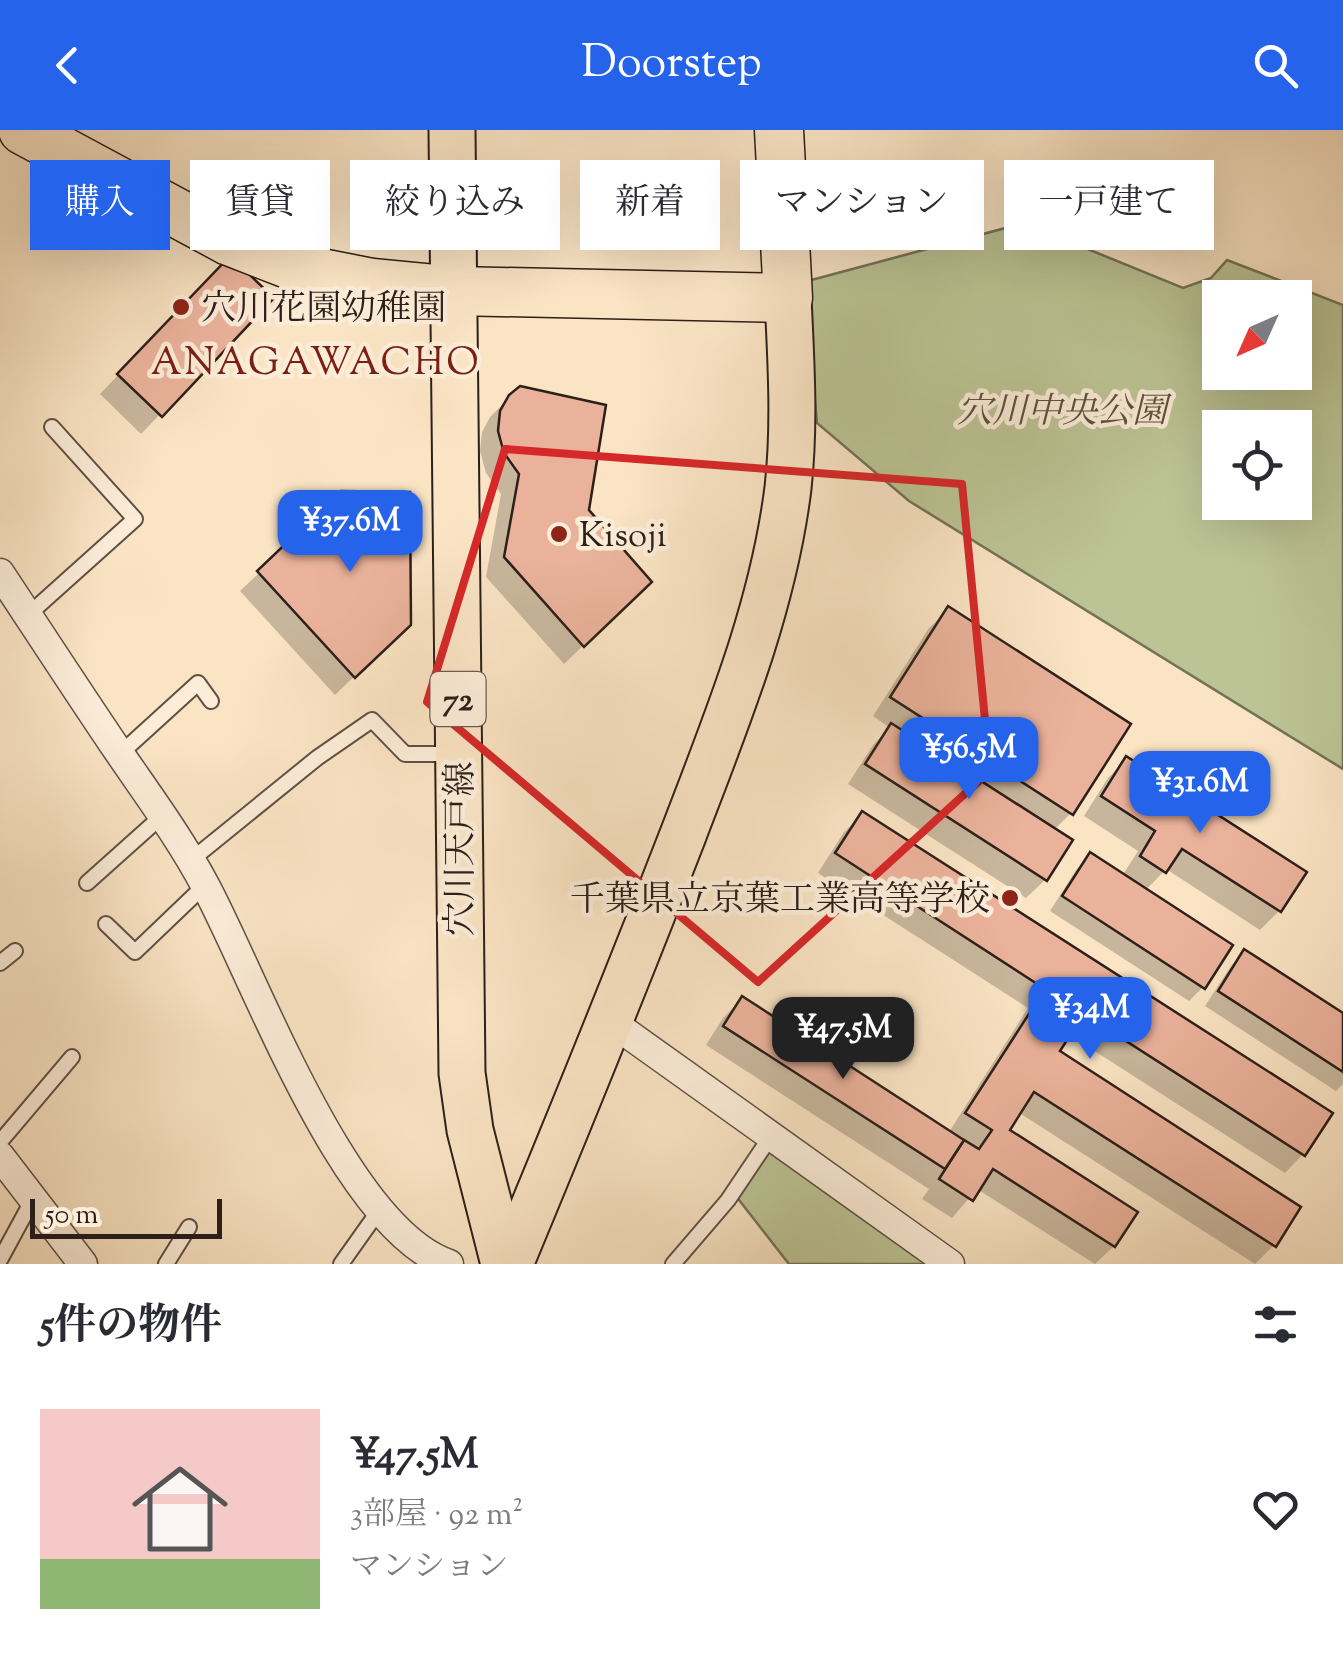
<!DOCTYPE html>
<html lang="ja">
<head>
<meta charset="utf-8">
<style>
  :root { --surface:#fff; --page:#f7f7f7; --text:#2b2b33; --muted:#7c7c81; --line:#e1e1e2; --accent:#2563eb }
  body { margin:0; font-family:"Sorts Mill Goudy","Noto Serif JP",serif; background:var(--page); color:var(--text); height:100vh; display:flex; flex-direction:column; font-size:38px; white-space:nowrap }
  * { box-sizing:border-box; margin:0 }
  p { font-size:32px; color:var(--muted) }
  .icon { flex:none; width:55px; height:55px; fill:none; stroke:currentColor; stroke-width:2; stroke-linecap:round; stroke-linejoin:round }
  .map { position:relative; height:1134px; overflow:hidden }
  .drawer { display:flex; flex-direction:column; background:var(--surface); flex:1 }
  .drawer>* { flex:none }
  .banner { position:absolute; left:30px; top:30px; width:1285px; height:90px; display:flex; gap:20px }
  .needle { width:65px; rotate:225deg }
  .controls { position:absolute; left:1202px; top:150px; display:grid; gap:20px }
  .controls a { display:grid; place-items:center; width:110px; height:110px; border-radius:0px; background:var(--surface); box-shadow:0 10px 40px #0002; font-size:50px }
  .scale { position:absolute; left:30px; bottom:25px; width:192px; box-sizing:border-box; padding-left:10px; border:5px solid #2d1f19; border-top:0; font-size:28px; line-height:35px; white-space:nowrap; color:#2d1f19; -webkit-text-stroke:8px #fcedd9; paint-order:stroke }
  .price { position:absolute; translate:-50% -85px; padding:0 22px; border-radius:20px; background:var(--accent); color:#fff; font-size:32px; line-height:65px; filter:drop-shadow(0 2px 5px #0008) }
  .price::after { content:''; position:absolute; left:50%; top:60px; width:30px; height:22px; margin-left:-15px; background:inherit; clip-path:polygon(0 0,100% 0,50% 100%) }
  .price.active { background:#222; color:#fff }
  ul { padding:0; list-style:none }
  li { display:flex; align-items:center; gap:30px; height:250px; padding:0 40px }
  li+li { border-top:2px solid var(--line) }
  li span { display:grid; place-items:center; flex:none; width:280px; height:200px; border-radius:0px; color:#555 }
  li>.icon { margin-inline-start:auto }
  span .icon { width:120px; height:120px; fill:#fffc; stroke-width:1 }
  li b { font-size:42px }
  h2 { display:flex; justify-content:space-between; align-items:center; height:120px; padding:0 40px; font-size:42px }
  .tag { padding:0 35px; border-radius:0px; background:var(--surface); box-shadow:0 10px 40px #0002; font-size:35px; line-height:90px }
  .tag.active { background:var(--accent); color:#fff }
  header { display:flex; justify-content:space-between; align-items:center; height:130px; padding:0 40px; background:var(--accent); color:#fff; font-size:45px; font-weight:600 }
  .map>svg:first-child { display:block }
  .green { fill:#bcc495; stroke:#747257; stroke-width:2.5; fill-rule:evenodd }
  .shadow { fill:#0003 }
  .building { fill:#eab29b; stroke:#2d1f19; stroke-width:2.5 }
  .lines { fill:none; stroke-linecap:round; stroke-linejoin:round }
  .service-casing { stroke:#605044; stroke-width:18 }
  .minor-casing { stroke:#605044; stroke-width:31 }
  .primary-casing { stroke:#2d1f19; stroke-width:49 }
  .trunk-casing { stroke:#2d1f19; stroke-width:51 }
  .service { stroke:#fcedd9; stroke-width:14 }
  .minor { stroke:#fcedd9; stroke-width:28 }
  .primary { stroke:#fae4c4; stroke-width:45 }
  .trunk { stroke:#fae4c4; stroke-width:48 }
  .marked { fill:none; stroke:#d62828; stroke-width:8; stroke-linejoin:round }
  .poi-dot { fill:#8f2418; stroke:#fcedd9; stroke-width:4 }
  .labels { text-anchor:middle; stroke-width:9; stroke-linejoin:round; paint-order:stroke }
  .shield { fill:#fcedd9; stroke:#6b5d53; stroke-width:2.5 }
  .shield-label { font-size:32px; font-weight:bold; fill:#2d1f19 }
  .poi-label { font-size:35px; fill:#2d1f19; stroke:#fcedd9; text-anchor:start }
  .park-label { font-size:35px; font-style:italic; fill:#58513e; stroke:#fcedd9 }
  .street-label { font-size:35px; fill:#2d1f19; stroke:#fcedd9 }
  .neighbourhood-label { font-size:38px; letter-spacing:2.5px; fill:#7a1f14; stroke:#fcedd9 }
</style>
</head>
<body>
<header><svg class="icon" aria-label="back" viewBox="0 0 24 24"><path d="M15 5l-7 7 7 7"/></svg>Doorstep<svg class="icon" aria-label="search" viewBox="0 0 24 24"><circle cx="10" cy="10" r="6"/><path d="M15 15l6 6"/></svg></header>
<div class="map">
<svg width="1343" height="1134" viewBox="0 0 1343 1134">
  <rect width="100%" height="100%" fill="#fae4c4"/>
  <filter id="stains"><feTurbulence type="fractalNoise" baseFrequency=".002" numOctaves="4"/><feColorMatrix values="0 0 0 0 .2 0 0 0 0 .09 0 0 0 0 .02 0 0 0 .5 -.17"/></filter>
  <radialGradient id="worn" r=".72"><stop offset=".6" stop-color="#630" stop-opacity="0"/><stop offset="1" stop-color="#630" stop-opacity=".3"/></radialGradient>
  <!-- green -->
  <g class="green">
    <path d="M1024,93L1183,158L1211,148L1227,130L1343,175V639L909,371L817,293L804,152ZM1220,168H1295V242H1220ZM1220,298H1295V372H1220Z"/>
    <polygon points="769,1017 926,1132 925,1134 789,1134 732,1061"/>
  </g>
  <!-- shadow -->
  <g class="shadow">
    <polygon points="211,148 271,168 141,304 100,264"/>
    <polygon points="510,267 587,381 649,452 564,534 486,447 501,364 486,343 480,321 482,302 490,287"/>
    <polygon points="259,443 389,513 335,565 240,461"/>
    <polygon points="948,480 1071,683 1054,700 1045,750 1026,768 848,654 873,615 890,598 873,586 929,498"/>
    <polygon points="1127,629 1303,743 1279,781 1260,800 1166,739 1145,761 1203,857 1189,871 1050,781 1076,740 1090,726 1122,746 1138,721 1084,686 1108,648"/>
    <polygon points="863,684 1303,1024 1285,1043 1068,904 1057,922 1274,1115 1255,1134 1018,982 1007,1000 1114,1116 1095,1134 977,1059 952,1088 922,1069 929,1059 706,915 723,888 742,869 949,1002 1028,878 818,743 844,702"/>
    <polygon points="1245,822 1343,886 1343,954 1336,961 1205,876 1231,836"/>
  </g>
  <!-- building -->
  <g class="building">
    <polygon points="230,126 274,168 162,287 117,244"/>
    <polygon points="520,256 606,275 589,380 652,452 584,517 504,427 519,344 504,323 498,301 500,281 509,265"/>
    <polygon points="341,361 410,362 411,495 355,548 257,441"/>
    <polygon points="948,476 1131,594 1073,685 890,567"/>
    <polygon points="891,593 1073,710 1047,751 865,634"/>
    <polygon points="1126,626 1307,742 1281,782 1182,719 1166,743 1140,726 1155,701 1101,666"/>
    <polygon points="862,681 1333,983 1305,1026 1084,884 1060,921 1301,1077 1276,1117 1034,962 1010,1000 1138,1082 1115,1117 993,1039 973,1071 939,1049 964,1010 979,1019 992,1000 965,983 1045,859 835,723"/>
    <polygon points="1090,722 1233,815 1205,859 1062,766"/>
    <polygon points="1244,819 1343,883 1343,942 1218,861"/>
    <polygon points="742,866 964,1010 945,1039 723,896"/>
  </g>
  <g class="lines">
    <!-- service casing -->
    <g class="service-casing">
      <g id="service">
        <polyline points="28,485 135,389 52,297"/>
        <polyline points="120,624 198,553 211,571"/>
        <polyline points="190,731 317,628 372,590 405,624 451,624"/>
        <polyline points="87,753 163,685"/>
        <polyline points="106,794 135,822 205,755"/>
        <polyline points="0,833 15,821"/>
        <polyline points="0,1012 72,927"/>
        <polyline points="0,1130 32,1071"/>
        <polyline points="166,1134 189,1097"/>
        <polyline points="341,1134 380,1079"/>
        <polyline points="673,1134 728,1070 771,1006"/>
      </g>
    </g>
    <!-- minor casing -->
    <g class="minor-casing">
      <g id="minor">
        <path d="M0,443C39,502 78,562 118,621C148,665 180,708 205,755C256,850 345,1099 449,1134"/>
        <polyline points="610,891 950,1134"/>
        <polyline points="0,1026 83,1134"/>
      </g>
    </g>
    <!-- primary casing -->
    <g class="primary-casing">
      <g id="primary">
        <polyline points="452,0 462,943 470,1000 504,1134"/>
        <path d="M510,1134C569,992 627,849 683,705C726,592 773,479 788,358C795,295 791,231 788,168"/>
      </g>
    </g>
    <!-- trunk casing -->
    <g class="trunk-casing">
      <polyline id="trunk" points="23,0 229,111 301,139 372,153 455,161 788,168 779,0"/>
    </g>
    <!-- service -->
    <use href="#service" class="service"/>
    <!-- minor -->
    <use href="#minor" class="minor"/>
    <!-- primary -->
    <use href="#primary" class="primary"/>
    <!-- trunk -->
    <use href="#trunk" class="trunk"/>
  </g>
  <!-- marked area -->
  <path class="marked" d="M505,319L962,354L990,641L758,852L427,572Z"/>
  <!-- markers -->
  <g class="poi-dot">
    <circle cx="181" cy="177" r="10"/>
    <circle cx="559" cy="404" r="10"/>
    <circle cx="1010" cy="768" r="10"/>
  </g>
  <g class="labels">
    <!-- shield labels -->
    <rect class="shield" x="430.5" y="542" width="55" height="54" rx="8"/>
    <g class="shield-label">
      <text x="458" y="580">72</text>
    </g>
    <!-- poi labels -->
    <g class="poi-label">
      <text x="201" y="189">穴川花園幼稚園</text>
      <text x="579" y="416">Kisoji</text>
      <text x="990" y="780" text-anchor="end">千葉県立京葉工業高等学校</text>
    </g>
    <!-- park labels -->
    <g class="park-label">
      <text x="1062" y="292">穴川中央公園</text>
    </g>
    <!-- street labels -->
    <g class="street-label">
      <text transform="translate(459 719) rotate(-90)" y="12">穴川天戸線</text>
    </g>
    <!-- neighbourhood labels -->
    <g class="neighbourhood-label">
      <text x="316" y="244">ANAGAWACHO</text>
    </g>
  </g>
  <rect width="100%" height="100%" filter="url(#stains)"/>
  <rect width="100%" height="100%" fill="url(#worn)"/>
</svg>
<div class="controls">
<a><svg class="needle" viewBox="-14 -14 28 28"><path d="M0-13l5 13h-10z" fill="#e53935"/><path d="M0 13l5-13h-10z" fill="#7c7c81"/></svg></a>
<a><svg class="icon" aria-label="locate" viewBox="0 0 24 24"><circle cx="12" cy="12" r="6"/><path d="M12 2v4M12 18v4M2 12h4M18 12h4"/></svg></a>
</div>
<div class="scale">50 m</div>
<b class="price" style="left:350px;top:445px">¥37.6M</b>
<b class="price" style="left:969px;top:672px">¥56.5M</b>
<b class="price" style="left:1200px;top:706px">¥31.6M</b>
<b class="price" style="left:1090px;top:932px">¥34M</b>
<b class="price active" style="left:843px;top:952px">¥47.5M</b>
<div class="banner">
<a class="tag active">購入</a>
<a class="tag">賃貸</a>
<a class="tag">絞り込み</a>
<a class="tag">新着</a>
<a class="tag">マンション</a>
<a class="tag">一戸建て</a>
</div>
</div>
<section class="drawer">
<h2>5件の物件<svg class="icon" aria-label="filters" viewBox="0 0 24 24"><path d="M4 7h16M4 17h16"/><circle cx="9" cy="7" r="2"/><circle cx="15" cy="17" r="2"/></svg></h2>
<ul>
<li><span style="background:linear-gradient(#f6c9c9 75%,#8fb573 0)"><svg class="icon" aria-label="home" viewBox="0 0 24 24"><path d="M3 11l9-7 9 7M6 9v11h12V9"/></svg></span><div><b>¥47.5M</b><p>3部屋 · 92 m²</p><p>マンション</p></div><svg class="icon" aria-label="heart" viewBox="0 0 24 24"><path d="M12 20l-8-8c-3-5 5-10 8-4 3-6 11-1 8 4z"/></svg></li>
</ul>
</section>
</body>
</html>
